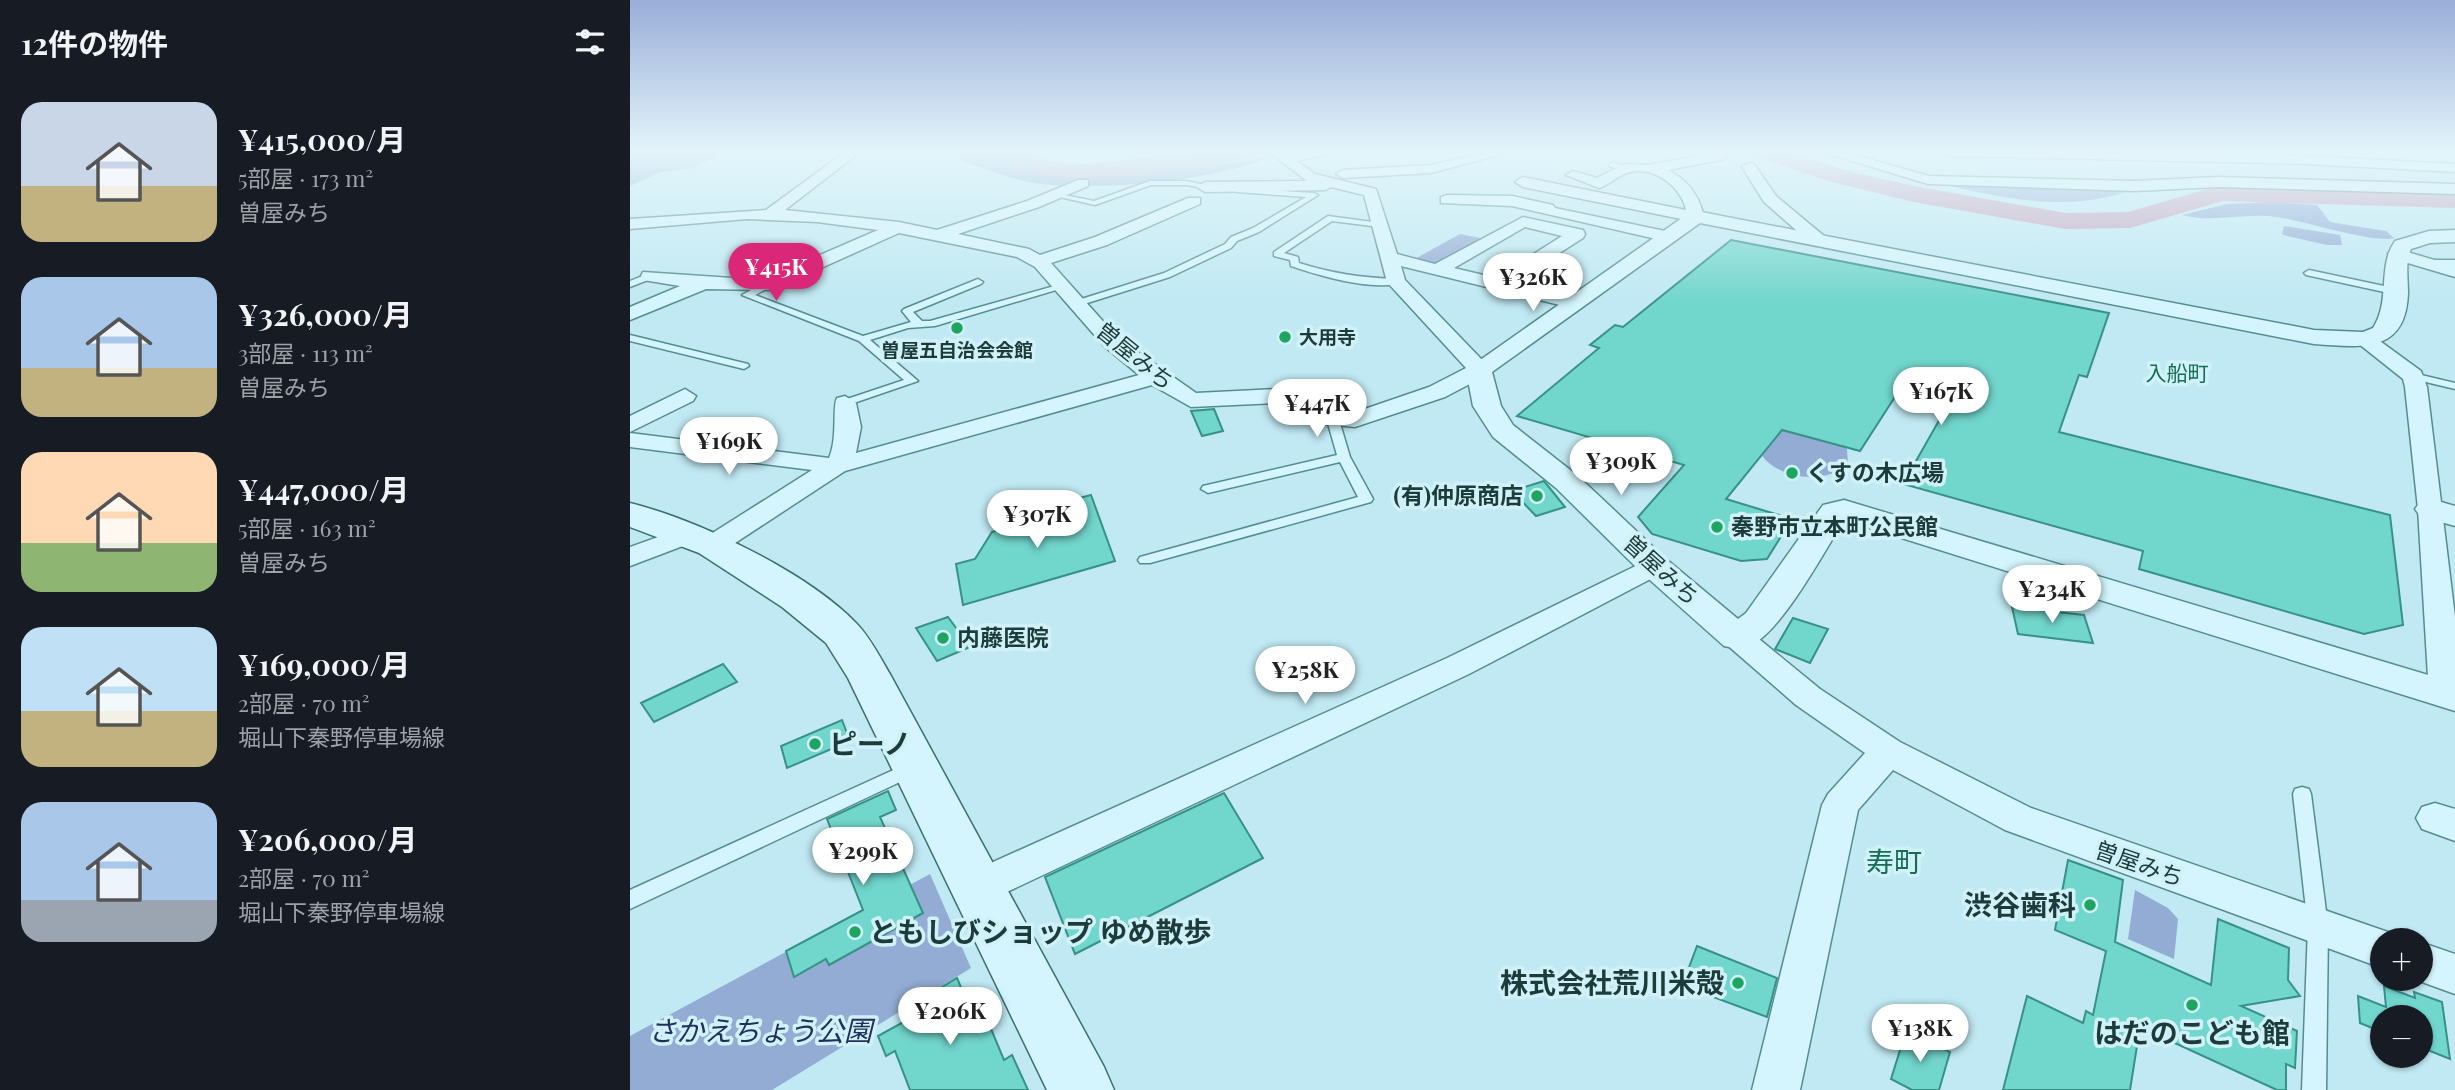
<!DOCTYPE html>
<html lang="ja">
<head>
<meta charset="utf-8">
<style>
  :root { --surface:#171b24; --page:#20242c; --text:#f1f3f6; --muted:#9ea1a6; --accent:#db2777 }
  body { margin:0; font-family:"Playfair Display","Noto Sans JP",serif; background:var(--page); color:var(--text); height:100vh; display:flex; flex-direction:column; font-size:26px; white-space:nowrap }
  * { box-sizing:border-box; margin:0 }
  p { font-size:23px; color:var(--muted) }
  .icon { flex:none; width:38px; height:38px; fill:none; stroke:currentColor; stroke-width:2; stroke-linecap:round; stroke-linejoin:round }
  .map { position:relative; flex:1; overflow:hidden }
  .panel { display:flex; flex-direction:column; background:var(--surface); width:630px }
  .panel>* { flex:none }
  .fabs { position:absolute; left:1740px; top:928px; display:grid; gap:14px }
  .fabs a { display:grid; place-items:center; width:63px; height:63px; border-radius:50%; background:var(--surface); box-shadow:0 2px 5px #0004; font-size:35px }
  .price { position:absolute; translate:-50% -60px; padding:0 16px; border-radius:24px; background:#fff; color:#222; font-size:23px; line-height:46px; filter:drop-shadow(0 2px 4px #0008) }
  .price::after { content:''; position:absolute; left:50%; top:42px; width:21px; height:16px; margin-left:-10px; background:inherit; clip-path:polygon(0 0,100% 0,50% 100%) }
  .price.selected { background:var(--accent); color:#fff }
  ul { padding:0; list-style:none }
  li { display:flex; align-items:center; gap:21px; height:175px; padding:0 21px }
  li span { display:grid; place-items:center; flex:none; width:196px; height:140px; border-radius:21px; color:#555 }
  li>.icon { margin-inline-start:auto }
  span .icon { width:84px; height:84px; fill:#fffc; stroke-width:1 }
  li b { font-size:30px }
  h2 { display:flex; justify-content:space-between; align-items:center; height:84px; padding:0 21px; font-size:30px }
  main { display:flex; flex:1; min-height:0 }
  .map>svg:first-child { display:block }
  .green { fill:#93acd3 }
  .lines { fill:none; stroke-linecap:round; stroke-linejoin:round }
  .river { fill:#c5a3be; fill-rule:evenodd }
  .building { fill:#71d6cc; stroke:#389187; stroke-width:2 }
  .service-casing { stroke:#558d8f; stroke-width:3 }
  .minor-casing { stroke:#558d8f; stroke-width:3 }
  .tertiary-casing { stroke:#558d8f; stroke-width:3 }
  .secondary-casing { stroke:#397070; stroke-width:3 }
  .service { fill:#d4f5fd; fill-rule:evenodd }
  .minor { fill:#d4f5fd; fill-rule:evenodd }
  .tertiary { fill:#d4f5fd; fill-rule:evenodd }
  .secondary { fill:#d4f5fd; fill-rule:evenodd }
  .poi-dot { fill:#1ea55f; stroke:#d1f1f9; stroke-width:2.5 }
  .labels { text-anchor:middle; stroke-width:7; stroke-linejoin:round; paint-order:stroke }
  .far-poi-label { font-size:19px; font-weight:bold; fill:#1c3c3b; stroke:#d1f1f9; text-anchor:start }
  .far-neighbourhood-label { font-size:21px; fill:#166e54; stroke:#d1f1f9 }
  .street-label { font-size:23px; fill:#1c3c3b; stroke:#d1f1f9 }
  .poi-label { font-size:23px; font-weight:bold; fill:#1c3c3b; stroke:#d1f1f9; text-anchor:start }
  .near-poi-label { font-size:28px; font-weight:bold; fill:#1c3c3b; stroke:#d1f1f9; text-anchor:start }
  .near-neighbourhood-label { font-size:28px; fill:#166e54; stroke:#d1f1f9 }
  .near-park-label { font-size:28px; font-style:italic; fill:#202f5b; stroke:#d1f1f9 }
</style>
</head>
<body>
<main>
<section class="panel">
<h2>12件の物件<svg class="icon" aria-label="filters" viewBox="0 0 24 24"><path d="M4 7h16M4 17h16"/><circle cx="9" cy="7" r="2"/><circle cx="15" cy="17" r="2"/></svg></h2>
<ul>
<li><span style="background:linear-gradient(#c9d6e8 60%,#c2b280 0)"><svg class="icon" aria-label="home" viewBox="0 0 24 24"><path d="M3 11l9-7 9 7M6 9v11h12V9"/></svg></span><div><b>¥415,000/月</b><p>5部屋 · 173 m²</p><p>曽屋みち</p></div></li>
<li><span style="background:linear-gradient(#a9c7e8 65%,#c2b280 0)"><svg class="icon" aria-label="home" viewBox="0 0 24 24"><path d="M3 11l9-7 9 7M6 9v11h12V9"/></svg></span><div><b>¥326,000/月</b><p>3部屋 · 113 m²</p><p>曽屋みち</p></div></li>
<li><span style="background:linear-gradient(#ffd9b3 65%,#8fb573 0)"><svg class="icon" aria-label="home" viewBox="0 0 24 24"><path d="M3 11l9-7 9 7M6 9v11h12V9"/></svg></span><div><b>¥447,000/月</b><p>5部屋 · 163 m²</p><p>曽屋みち</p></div></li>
<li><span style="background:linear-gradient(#bfe0f5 60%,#c2b280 0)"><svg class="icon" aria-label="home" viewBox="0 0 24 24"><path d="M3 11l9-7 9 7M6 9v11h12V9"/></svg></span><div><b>¥169,000/月</b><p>2部屋 · 70 m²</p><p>堀山下秦野停車場線</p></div></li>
<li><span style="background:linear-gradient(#a9c7e8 70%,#9aa5b1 0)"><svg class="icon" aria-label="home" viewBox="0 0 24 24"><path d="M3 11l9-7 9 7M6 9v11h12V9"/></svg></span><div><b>¥206,000/月</b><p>2部屋 · 70 m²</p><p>堀山下秦野停車場線</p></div></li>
</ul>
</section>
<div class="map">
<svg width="1825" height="1090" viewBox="0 0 1825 1090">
  <rect width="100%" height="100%" fill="#c0e9f3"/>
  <!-- green -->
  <g class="green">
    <polygon points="0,152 94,152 63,168 31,172 0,186"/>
    <path d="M335,152H397L411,159L464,168L569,167L637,158C585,181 455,193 399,182C378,178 357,169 337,163L328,158Z"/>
    <path d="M1302,182L1502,190C1435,214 1369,197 1302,182Z"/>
    <path d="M1643,202L1687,205L1700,222L1756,231L1764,238C1747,244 1676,222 1653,218C1618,211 1583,224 1552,215L1597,204Z"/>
    <polygon points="1654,226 1710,235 1712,245 1697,245 1657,236 1652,234"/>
    <polygon points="830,234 855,239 804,265 783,260"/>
    <path d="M1159,430L1210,443L1217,449L1218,464C1195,486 1144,479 1129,451L1146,432Z"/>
    <polygon points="300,874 341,968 142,1090 0,1090 0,1036"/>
    <polygon points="1505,890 1538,908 1548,919 1544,959 1498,939"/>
  </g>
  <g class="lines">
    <!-- river -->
    <g class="river">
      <path d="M372,152H398L408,159L425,163L457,164L573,152H628L624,157L616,159C562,167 408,203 372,152Z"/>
      <polygon points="1123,152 1157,152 1218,171 1284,186 1435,213 1498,212 1591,185 1825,192 1825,208 1593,201 1500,228 1435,229 1284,202 1202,182 1127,157"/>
    </g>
  </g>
  <!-- building -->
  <g class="building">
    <polygon points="1101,240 1479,313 1457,377 1449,375 1429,432 1760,515 1773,625 1734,634 1509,569 1513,551 1273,484 1332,380 1283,369 1230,451 1152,430 1096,499 1162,519 1137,559 1111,561 1022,534 1008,517 1054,465 887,416 969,348 960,345 985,325 993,327"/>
    <polygon points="584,409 593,431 572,436 561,411"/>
    <polygon points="914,481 935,507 906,516 882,491"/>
    <polygon points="461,495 485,561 333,605 326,564 345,559 362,532 383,527 380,516"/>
    <polygon points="1382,607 1454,615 1463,643 1388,634"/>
    <polygon points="318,617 340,647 307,661 286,628"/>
    <polygon points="1163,618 1198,629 1180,663 1145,649"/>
    <polygon points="93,664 107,682 24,722 11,703"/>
    <polygon points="212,720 220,741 157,768 151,746"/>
    <polygon points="258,791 266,810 250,817 293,913 199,965 196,959 164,977 156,951 233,910 197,819"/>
    <polygon points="594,793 633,858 445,954 415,877"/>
    <polygon points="1438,860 1493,880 1485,942 1581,985 1588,919 1659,948 1658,980 1670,996 1611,1006 1667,1031 1665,1068 1656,1064 1656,1090 1647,1090 1510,1027 1500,1090 1373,1090 1397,996 1453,1023 1456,1011 1463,1015 1476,951 1425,930"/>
    <polygon points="1067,946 1147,978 1137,1017 1075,994 1078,988 1055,978"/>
    <polygon points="327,978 341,1011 351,1005 374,1060 382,1055 398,1090 280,1090 265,1051 256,1056 248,1036 279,1019 275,1010"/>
    <polygon points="1754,986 1785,998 1784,992 1812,1002 1820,1059 1790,1047 1790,1017 1752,1017 1752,1032 1730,1023 1728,996 1756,1007"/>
    <polygon points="1276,1031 1320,1052 1309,1090 1282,1090 1261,1079"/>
  </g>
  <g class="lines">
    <!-- service casing -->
    <g class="service-casing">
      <g id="service">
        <polygon points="982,162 997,167 998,169 994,171 979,166"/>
        <polygon points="520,181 557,181 591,189 587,191 557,185 521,185 465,205 421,195 425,193 464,201"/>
        <polygon points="604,188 684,193 688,195 629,232 607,241 601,248 540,277 451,305 445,305 445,301 534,273 595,244 601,237 623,228 676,197 607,192 603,190"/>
        <path d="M698,216L750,223L754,225L750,227L702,221L654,253L668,257L669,263C700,273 733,278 766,279L769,280V284C734,289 694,277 661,266L660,260L644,256V252Z"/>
        <polygon points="1801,260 1825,260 1825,266 1798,265 1798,261"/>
        <polygon points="1679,270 1768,289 1773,292 1768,295 1676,275 1674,273"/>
        <polygon points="20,273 25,276 23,278 0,287 0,281"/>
        <polygon points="348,279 353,282 351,284 283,312 292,321 300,321 428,285 436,287 305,326 278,328 240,340 288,381 215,406 209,403 211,401 274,380 229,341 112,295 132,284 138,284 138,288 125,295 233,336 281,322 272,311 274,309"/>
        <polygon points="0,335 118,364 119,366 114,369 0,341"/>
        <polygon points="1783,373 1825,383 1825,389 1779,378 1778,376"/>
        <polygon points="703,416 709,420 720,457 743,499 741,502 520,563 510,563 508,560 510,557 728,497 710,462 578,493 571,489 573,486 707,455 697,420"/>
        <polygon points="281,762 287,764 290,769 287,774 0,909 0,890"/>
        <polygon points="1672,787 1679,789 1681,794 1698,927 1696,1090 1672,1090 1678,927 1663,794 1665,789"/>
      </g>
    </g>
    <!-- minor casing -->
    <g class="minor-casing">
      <g id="minor">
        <path d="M215,152H230L155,210L269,222L307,230L397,201L448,180H458V186L409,207L328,234L399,249L410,255L465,237L558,198H570V204L477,245L421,263L488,338L566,393L649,389L697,411L723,413L799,387L836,368L757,282L734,195L701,187L695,190L575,192L567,187L575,182L677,181L639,152L658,154L697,152L695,155L667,161L685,174L746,189L767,254L805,264L893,217L953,230L955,234L953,238L884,282L953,299L956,303L946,309L771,266L775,280L857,365L860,370L857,375L815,397L725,427L684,423L645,403L561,407L522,385L215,471L93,551L83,553L73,551L69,545L73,539L182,470L0,447V433L199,458C208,438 202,406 207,398L215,396L226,403L231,427L226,453L509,375L474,346L405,267L387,257L269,233L142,290L76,289L0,320V307L50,286L13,280L11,276L13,272L132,280L248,230L187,222L117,219L0,229V219L136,210ZM895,227L932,236L866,278L824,268Z"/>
        <polygon points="856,152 879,152 801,173 713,178 706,174 713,170 801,165"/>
        <path d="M1090,152L1095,153V159L1038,170C1058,180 1069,195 1074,217L1066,222L893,187L885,182L893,177L1056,210C1051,185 1020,163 994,174C985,178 979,185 969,188L936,175L943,171L967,178L994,164L1018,165Z"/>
        <polygon points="1193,152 1214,152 1299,176 1505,181 1587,177 1825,184 1825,194 1587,187 1505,191 1298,184"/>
        <polygon points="1313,152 1677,156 1825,164 1825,172 1677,164 1320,156"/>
        <polygon points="1119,163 1124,164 1146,196 1194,236 1197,240 1194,244 1182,244 1134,202 1112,167"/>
        <polygon points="817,195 882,196 923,205 925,208 1035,231 1043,236 1035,241 882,206 811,203 811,197"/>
        <polygon points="1767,249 1825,266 1825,277 1761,258 1758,254 1761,250"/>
        <polygon points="1736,334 1743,336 1791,371 1797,387 1825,617 1825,703 1816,706 1804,702 1799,694 1788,509 1775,387 1773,379 1729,344 1726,340"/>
        <polygon points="55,389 66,396 63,401 0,432 0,416"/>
        <polygon points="56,527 66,529 70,535 66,541 0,566 0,547"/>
        <polygon points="1024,557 1034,560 1038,566 1034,572 839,674 362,899 348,904 334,899 328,887 334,875 817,658"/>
        <polygon points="1107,626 1118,630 1190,689 1270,742 1401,808 1752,930 1767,935 1769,940 1752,940 1752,968 1375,830 1263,770 1228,810 1170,1090 1122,1090 1192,805 1198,794 1235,753 1166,705 1096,644 1091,637 1096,630"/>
        <polygon points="1805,803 1825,809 1825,841 1792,829 1786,818 1792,807"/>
        <polygon points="1790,942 1825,954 1825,994 1781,978 1790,978"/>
      </g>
    </g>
    <!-- tertiary casing -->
    <g class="tertiary-casing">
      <g id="tertiary">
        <path d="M1066,211L1684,330L1733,332L1743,328C1761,300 1747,267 1765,241L1799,231L1825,230V242L1800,243L1781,249C1775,263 1778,278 1778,293C1776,355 1730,347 1684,344L1070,223L862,372L871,406L883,425L948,476L1036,559L1108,619L1116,613L1193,505L1214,500L1825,683V711L1214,520C1194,552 1152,631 1120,646C1111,650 1103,648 1094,646L1012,573L926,488L863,437L843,406L836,370L1059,213Z"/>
        <polygon points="1801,499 1825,506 1825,526 1790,516 1785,509 1790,502"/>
      </g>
    </g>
    <!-- secondary casing -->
    <g class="secondary-casing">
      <path id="secondary" d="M0,503C68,520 177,572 226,623C240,637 251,659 261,676L474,1067L484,1090H417L218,678L196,643L152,607L69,553L0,527Z"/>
    </g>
    <!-- service -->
    <use href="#service" class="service"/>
    <!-- minor -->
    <use href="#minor" class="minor"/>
    <!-- tertiary -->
    <use href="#tertiary" class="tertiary"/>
    <!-- secondary -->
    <use href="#secondary" class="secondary"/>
  </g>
  <!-- sky -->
  <linearGradient id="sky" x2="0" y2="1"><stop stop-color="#9aadd7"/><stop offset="0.5" stop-color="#e3f5fa"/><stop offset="1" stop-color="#e3f5fa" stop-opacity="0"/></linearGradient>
  <rect width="1825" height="304" fill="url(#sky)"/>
  <!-- markers -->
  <g class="poi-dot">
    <circle cx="327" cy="328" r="7"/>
    <circle cx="655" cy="337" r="7"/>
    <circle cx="1162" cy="473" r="7"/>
    <circle cx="907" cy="496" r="7"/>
    <circle cx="1087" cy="527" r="7"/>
    <circle cx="313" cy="638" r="7"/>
    <circle cx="185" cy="744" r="7"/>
    <circle cx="1460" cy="905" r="7"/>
    <circle cx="225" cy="932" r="7"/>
    <circle cx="1108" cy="983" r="7"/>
    <circle cx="1562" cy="1005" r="7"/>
  </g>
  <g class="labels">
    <!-- far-poi labels -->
    <g class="far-poi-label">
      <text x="669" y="344">大用寺</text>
      <text x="327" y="357" text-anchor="middle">曽屋五自治会会館</text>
    </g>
    <!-- far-neighbourhood labels -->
    <g class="far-neighbourhood-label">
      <text x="1547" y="381">入船町</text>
    </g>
    <!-- street labels -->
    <g class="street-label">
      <text transform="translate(505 356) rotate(39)" y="8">曽屋みち</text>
      <text transform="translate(1031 570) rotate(42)" y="8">曽屋みち</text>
      <text transform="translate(1509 864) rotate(19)" y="8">曽屋みち</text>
    </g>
    <!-- poi labels -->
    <g class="poi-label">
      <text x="1176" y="481">くすの木広場</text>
      <text x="893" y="504" text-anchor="end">(有)仲原商店</text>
      <text x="1101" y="535">秦野市立本町公民館</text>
      <text x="327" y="646">内藤医院</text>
    </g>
    <!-- near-poi labels -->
    <g class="near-poi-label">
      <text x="199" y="754">ピーノ</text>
      <text x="1446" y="915" text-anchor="end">渋谷歯科</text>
      <text x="239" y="942">ともしびショップ ゆめ散歩</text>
      <text x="1094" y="993" text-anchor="end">株式会社荒川米殻</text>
      <text x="1562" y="1043" text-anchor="middle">はだのこども館</text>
    </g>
    <!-- near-neighbourhood labels -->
    <g class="near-neighbourhood-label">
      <text x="1264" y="872">寿町</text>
    </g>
    <!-- near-park labels -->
    <g class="near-park-label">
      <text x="130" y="1041">さかえちょう公園</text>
    </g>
  </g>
</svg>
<div class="fabs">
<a>+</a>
<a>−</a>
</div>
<b class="price selected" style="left:146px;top:303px">¥415K</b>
<b class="price" style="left:903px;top:313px">¥326K</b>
<b class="price" style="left:1311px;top:427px">¥167K</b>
<b class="price" style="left:687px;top:439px">¥447K</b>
<b class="price" style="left:99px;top:477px">¥169K</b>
<b class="price" style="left:991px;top:497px">¥309K</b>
<b class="price" style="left:407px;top:550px">¥307K</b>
<b class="price" style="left:1422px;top:625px">¥234K</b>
<b class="price" style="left:675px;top:706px">¥258K</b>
<b class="price" style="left:233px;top:887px">¥299K</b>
<b class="price" style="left:320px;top:1047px">¥206K</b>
<b class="price" style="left:1290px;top:1064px">¥138K</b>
</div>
</main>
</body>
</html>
